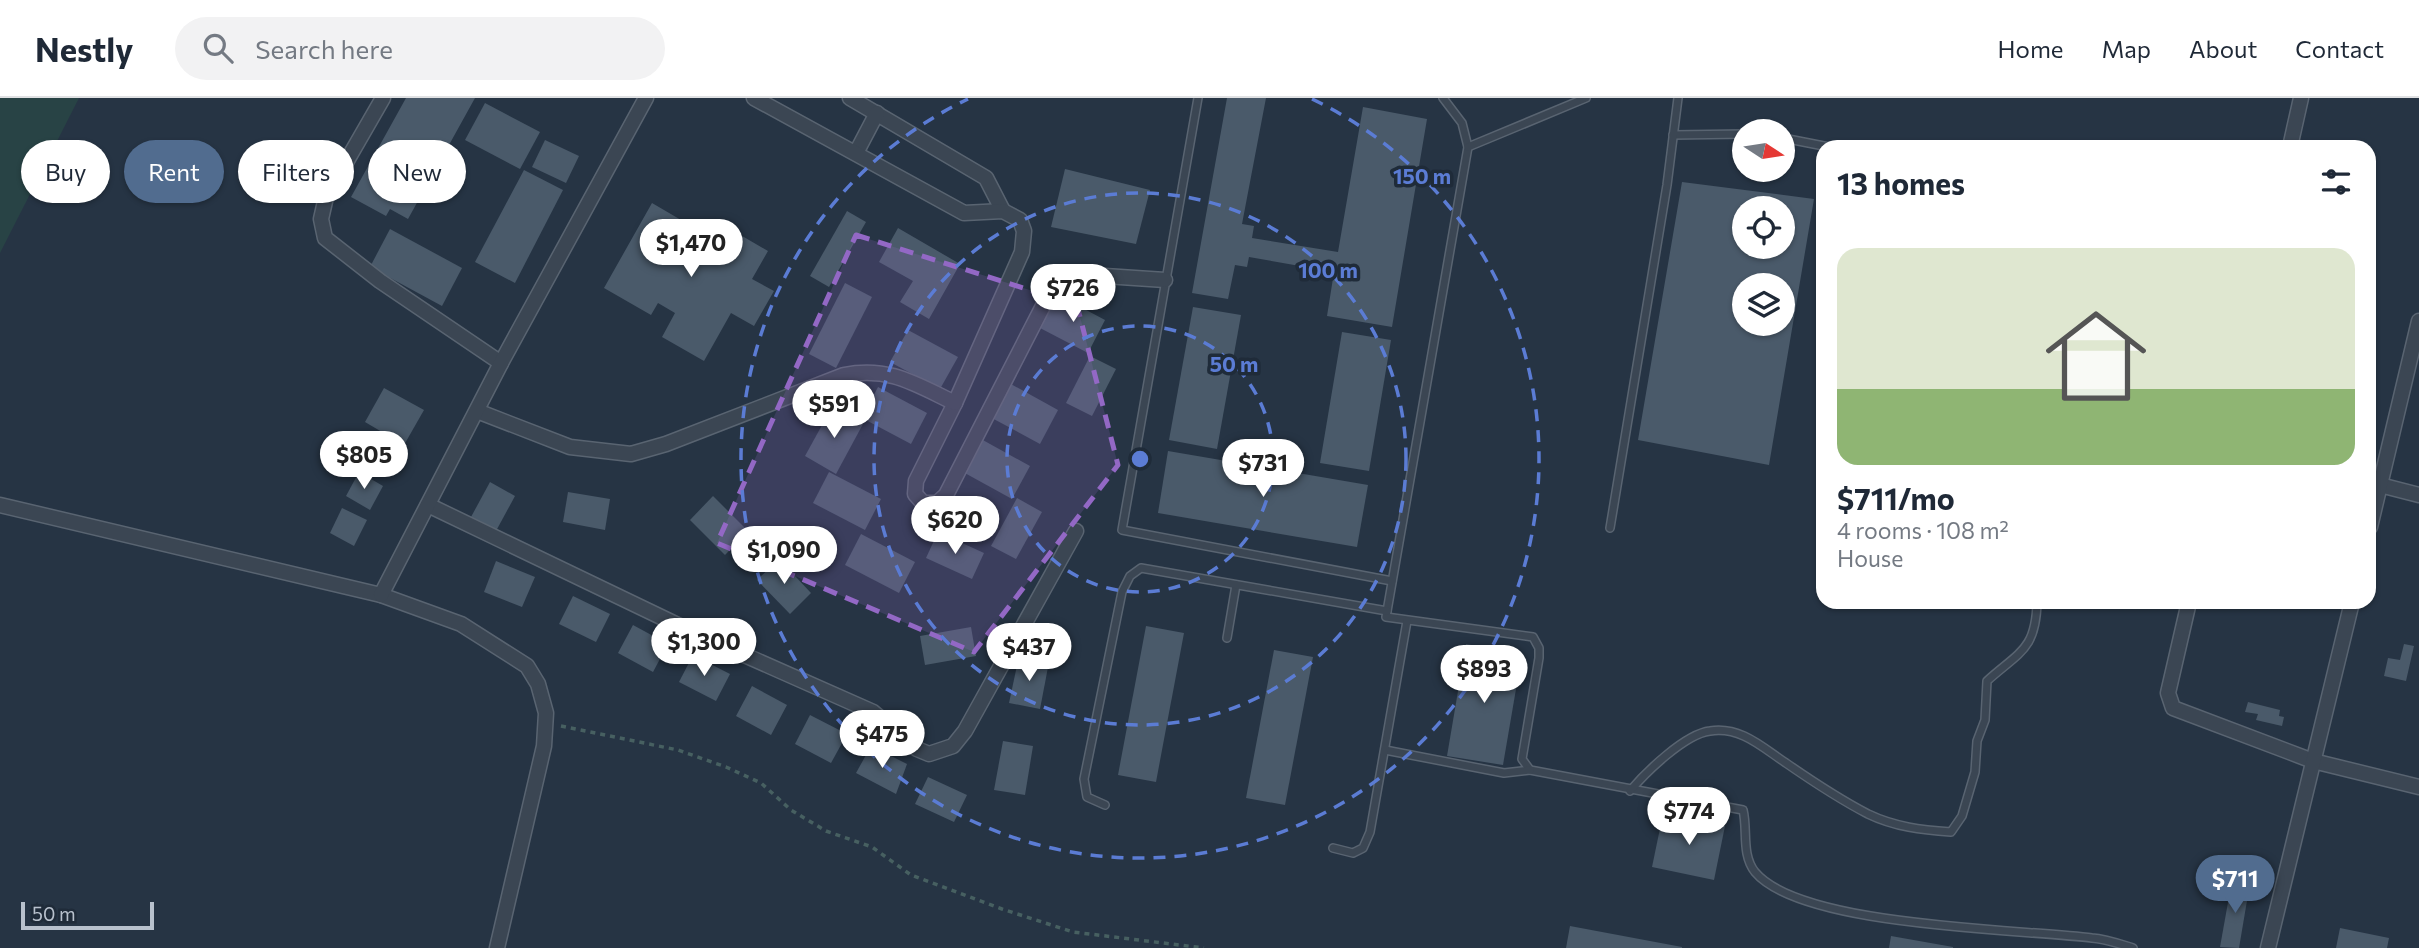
<!DOCTYPE html>
<html lang="en">
<head>
<meta charset="utf-8">
<style>
  :root { --surface:#fff; --page:#f2f2f3; --text:#1f2937; --muted:#747a83; --line:#e0e1e3; --accent:#516c8f }
  body { margin:0; font-family:Commissioner,sans-serif; background:var(--page); color:var(--text); height:100vh; display:flex; flex-direction:column; font-size:26px; white-space:nowrap }
  * { box-sizing:border-box; margin:0 }
  p { font-size:23px; color:var(--muted) }
  .icon { flex:none; width:38px; height:38px; fill:none; stroke:currentColor; stroke-width:2; stroke-linecap:round; stroke-linejoin:round }
  .map { position:relative; flex:1; overflow:hidden }
  .side { position:absolute; left:1816px; top:42px; width:560px; height:469px; display:flex; flex-direction:column; background:var(--surface); border-radius:21px; box-shadow:0 2px 5px #0004 }
  .side>* { flex:none }
  .hud { position:absolute; left:21px; top:42px; width:665px; height:63px; display:flex; gap:14px }
  .needle { width:46px; rotate:102deg }
  .buttons { position:absolute; left:1732px; top:21px; display:grid; gap:14px }
  .buttons a { display:grid; place-items:center; width:63px; height:63px; border-radius:50%; background:var(--surface); box-shadow:0 2px 5px #0004; font-size:35px }
  .scale { position:absolute; left:21px; bottom:18px; width:133px; box-sizing:border-box; padding-left:7px; border:4px solid #b8c1cd; border-top:0; font-size:19px; line-height:24px; white-space:nowrap; color:#b8c1cd; -webkit-text-stroke:5px #1f2b39; paint-order:stroke }
  .price { position:absolute; translate:-50% -60px; padding:0 16px; border-radius:24px; background:#fff; color:#222; font-size:23px; line-height:46px; filter:drop-shadow(0 2px 4px #0008) }
  .price::after { content:''; position:absolute; left:50%; top:42px; width:21px; height:16px; margin-left:-10px; background:inherit; clip-path:polygon(0 0,100% 0,50% 100%) }
  .price.selected { background:var(--accent); color:#fff }
  ul { padding:0; list-style:none }
  li { display:grid; align-content:center; gap:14px; height:371px; padding:0 21px }
  li span { display:grid; place-items:center; height:217px; border-radius:21px; color:#555 }
  li>.icon { margin-inline-start:auto }
  span .icon { width:126px; height:126px; fill:#fffc; stroke-width:1 }
  li b { font-size:30px }
  h2 { display:flex; justify-content:space-between; align-items:center; height:84px; padding:0 21px; font-size:30px }
  .tag { padding:0 24px; border-radius:32px; background:var(--surface); box-shadow:0 2px 5px #0004; font-size:24px; line-height:63px }
  .tag.selected { background:var(--accent); color:#fff }
  header { display:flex; align-items:center; gap:42px; box-sizing:border-box; height:98px; padding:0 35px; background:var(--surface); border-bottom:2px solid var(--line) }
  header strong { font-size:33px }
  nav { display:flex; gap:38px; margin-inline-start:auto; font-size:24px }
  .search { width:490px; height:63px; background:var(--page); display:flex; align-items:center; gap:18px; box-sizing:border-box; padding:0 24px; border-radius:38px; color:var(--muted); font-size:26px }
  .map>svg:first-child { display:block }
  .green { fill:#284345 }
  .building { fill:#4a5a6a; fill-rule:evenodd }
  .lines { fill:none; stroke-linecap:round; stroke-linejoin:round }
  .service-casing { stroke:#596471; stroke-width:10 }
  .minor-casing { stroke:#596471; stroke-width:17 }
  .path { stroke:#476061; stroke-width:3.5; stroke-dasharray:5 5; stroke-linecap:butt }
  .service { stroke:#3b4653; stroke-width:7 }
  .minor { stroke:#3b4653; stroke-width:14 }
  .marked { fill:#9368c5; fill-opacity:0.2; stroke:#9368c5; stroke-width:5; stroke-dasharray:14 9; stroke-linejoin:round }
  .ring { fill:none; stroke:#5b7cd4; stroke-width:3.5; stroke-dasharray:12 9 }
  .centre { fill:#5b7cd4; stroke:#1f2b39; stroke-width:3.5 }
  .ring-label { font-size:21px; text-anchor:middle; font-weight:bold; fill:#5b7cd4; stroke:#1f2b39; stroke-width:7; stroke-linejoin:round; paint-order:stroke }
</style>
</head>
<body>
<header>
<strong>Nestly</strong>
<div class="search"><svg class="icon" aria-label="search" viewBox="0 0 24 24"><circle cx="10" cy="10" r="6"/><path d="M15 15l6 6"/></svg>Search here</div>
<nav><a>Home</a><a>Map</a><a>About</a><a>Contact</a></nav>
</header>
<div class="map">
<svg width="2419" height="850" viewBox="0 0 2419 850">
  <rect width="100%" height="100%" fill="#263444"/>
  <!-- green -->
  <polygon class="green" points="0,0 79,0 0,155"/>
  <!-- building -->
  <g class="building">
    <polygon points="406,0 475,0 408,121 390,111 386,118 351,99"/>
    <polygon points="1227,0 1266,0 1242,126 1254,128 1252,140 1338,154 1363,9 1427,21 1392,229 1327,218 1334,174 1249,159 1247,169 1235,167 1228,201 1192,195"/>
    <polygon points="485,5 540,34 520,71 465,42"/>
    <polygon points="545,42 579,58 566,85 532,69"/>
    <polygon points="1065,71 1150,92 1136,146 1051,129"/>
    <polygon points="524,72 563,92 515,185 475,164"/>
    <path d="M1682,84L1814,101L1769,367L1638,342ZM1745,110H1783V149H1745ZM1745,187H1783V226H1745Z"/>
    <polygon points="652,105 717,143 725,128 768,153 752,181 774,193 754,228 731,215 704,263 662,239 675,215 658,205 651,217 604,190"/>
    <polygon points="847,113 866,124 829,189 810,178"/>
    <polygon points="898,130 960,166 929,221 900,204 913,183 879,164"/>
    <polygon points="390,131 462,170 442,208 370,169"/>
    <polygon points="845,185 872,199 836,270 809,256"/>
    <polygon points="1058,197 1105,222 1088,255 1040,230"/>
    <polygon points="1193,209 1241,217 1217,351 1169,342"/>
    <polygon points="908,232 958,259 940,291 890,264"/>
    <polygon points="1342,234 1391,242 1369,373 1320,365"/>
    <polygon points="1090,258 1116,271 1092,318 1066,305"/>
    <polygon points="1009,285 1058,312 1040,346 990,319"/>
    <polygon points="878,289 927,315 911,346 862,320"/>
    <polygon points="384,290 424,312 404,347 365,324"/>
    <polygon points="832,309 863,326 836,376 805,358"/>
    <polygon points="981,341 1030,368 1012,401 963,374"/>
    <polygon points="1168,353 1368,387 1357,449 1158,415"/>
    <polygon points="359,374 383,388 370,412 346,398"/>
    <polygon points="829,374 881,401 865,432 813,405"/>
    <polygon points="490,384 515,398 496,433 471,419"/>
    <polygon points="568,394 610,401 605,432 563,424"/>
    <polygon points="713,398 748,433 725,457 690,422"/>
    <polygon points="1017,400 1042,414 1016,461 991,448"/>
    <polygon points="342,410 367,422 354,448 330,435"/>
    <polygon points="938,434 984,455 972,481 926,460"/>
    <polygon points="861,436 915,464 899,495 845,467"/>
    <polygon points="779,461 811,495 790,516 757,482"/>
    <polygon points="496,463 535,479 522,509 484,494"/>
    <polygon points="573,498 610,516 596,544 559,526"/>
    <polygon points="633,527 668,546 653,574 618,555"/>
    <polygon points="1146,528 1184,535 1156,684 1118,677"/>
    <polygon points="971,529 976,558 925,567 920,538"/>
    <polygon points="1466,546 1522,556 1503,667 1447,658"/>
    <polygon points="2404,546 2414,548 2406,583 2384,578 2388,560 2400,562"/>
    <polygon points="1274,552 1313,559 1285,707 1246,700"/>
    <polygon points="693,557 730,576 716,603 679,584"/>
    <polygon points="1019,558 1049,564 1040,611 1009,605"/>
    <polygon points="752,588 787,607 771,637 736,618"/>
    <polygon points="2248,604 2280,612 2279,618 2284,619 2282,628 2256,622 2258,616 2245,614"/>
    <polygon points="810,617 847,636 831,665 795,646"/>
    <polygon points="1003,643 1033,648 1025,697 994,692"/>
    <polygon points="871,648 907,666 896,696 856,675"/>
    <polygon points="928,679 967,697 954,724 915,706"/>
    <polygon points="1663,716 1725,728 1714,782 1652,769"/>
    <polygon points="2232,782 2250,785 2239,850 2220,849"/>
    <polygon points="1570,828 1682,849 1682,850 1566,850"/>
    <polygon points="2340,830 2389,840 2387,850 2336,850"/>
    <polygon points="1891,838 1953,849 1953,850 1889,850"/>
  </g>
  <g class="lines">
    <!-- service casing -->
    <g class="service-casing">
      <g id="service">
        <polyline points="1198,0 1122,432 1392,483"/>
        <path d="M1443,0L1462,25L1468,49L1386,519L1533,539L1539,550V560L1522,661L1530,672L1743,712C1748,732 1741,756 1755,774C1801,829 2019,831 2092,840C2106,841 2120,846 2133,850"/>
        <polyline points="1673,37 1745,36"/>
        <polyline points="1783,40 1829,49"/>
        <polyline points="1468,49 1586,0"/>
        <polyline points="1610,430 1667,87 1678,0"/>
        <polyline points="1227,540 1236,487"/>
        <polyline points="1385,652 1504,675 1530,672"/>
        <path d="M1630,693C1646,674 1685,636 1710,633C1741,628 1763,650 1786,665C1812,683 1841,702 1868,716C1895,729 1922,732 1951,734L1962,718L1975,674L1977,643L1985,622L1987,583C2019,554 2036,552 2037,504"/>
        <polyline points="1105,707 1087,699 1084,681 1122,494 1130,478 1141,470 1387,513"/>
        <polyline points="1333,750 1353,755 1363,750 1370,734 1407,523"/>
      </g>
    </g>
    <!-- minor casing -->
    <g class="minor-casing">
      <g id="minor">
        <polyline points="383,0 326,99 321,121 325,140 380,183 501,265"/>
        <polyline points="850,0 986,80 1003,113"/>
        <polyline points="2290,49 2301,0"/>
        <polyline points="856,55 877,15"/>
        <polyline points="955,305 916,383 915,396 923,405 937,405 946,397 1060,175 1165,182"/>
        <path d="M477,313L570,349L631,356L666,346L844,277C889,268 915,286 955,305L1022,154L1024,133L1020,122L1003,113L964,115L754,0"/>
        <polyline points="2380,387 2419,397"/>
        <polyline points="0,407 381,497 461,526 527,568 538,586 546,615 544,648 497,850"/>
        <polyline points="428,407 688,532 873,614 917,651 929,656 953,648 965,633 1076,433"/>
        <polyline points="2370,429 2419,223"/>
        <polyline points="381,497 501,265 646,0"/>
        <polyline points="2189,504 2168,595 2173,610 2313,663 2419,689"/>
        <polyline points="2268,850 2352,504"/>
      </g>
    </g>
    <!-- path -->
    <polyline class="path" points="561,628 678,652 726,669 761,685 791,712 826,733 872,749 911,777 1002,811 1073,834 1204,850"/>
    <!-- service -->
    <use href="#service" class="service"/>
    <!-- minor -->
    <use href="#minor" class="minor"/>
  </g>
  <!-- marked area -->
  <path class="marked" d="M856,137L1077,207L1118,367L974,554L717,445Z"/>
  <!-- distance rings -->
  <g class="ring">
    <circle cx="1140" cy="361" r="133"/>
    <circle cx="1140" cy="361" r="266"/>
    <path d="M1312 1A399 399 0 1 1 968 1"/>
  </g>
  <circle cx="1140" cy="361" r="10" class="centre"/>
  <g class="ring-label">
    <text x="1422" y="86">150 m</text>
    <text x="1328" y="180">100 m</text>
    <text x="1234" y="274">50 m</text>
  </g>
</svg>
<div class="buttons">
<a><svg class="needle" viewBox="-14 -14 28 28"><path d="M0-13l5 13h-10z" fill="#e53935"/><path d="M0 13l5-13h-10z" fill="#747a83"/></svg></a>
<a><svg class="icon" aria-label="locate" viewBox="0 0 24 24"><circle cx="12" cy="12" r="6"/><path d="M12 2v4M12 18v4M2 12h4M18 12h4"/></svg></a>
<a><svg class="icon" aria-label="layers" viewBox="0 0 24 24"><path d="M12 4l9 5-9 5-9-5zM3 14l9 5 9-5"/></svg></a>
</div>
<div class="scale">50 m</div>
<b class="price" style="left:691px;top:181px">$1,470</b>
<b class="price" style="left:1073px;top:226px">$726</b>
<b class="price" style="left:834px;top:342px">$591</b>
<b class="price" style="left:364px;top:393px">$805</b>
<b class="price" style="left:1263px;top:401px">$731</b>
<b class="price" style="left:955px;top:458px">$620</b>
<b class="price" style="left:784px;top:488px">$1,090</b>
<b class="price" style="left:704px;top:580px">$1,300</b>
<b class="price" style="left:1029px;top:585px">$437</b>
<b class="price" style="left:1484px;top:607px">$893</b>
<b class="price" style="left:882px;top:672px">$475</b>
<b class="price" style="left:1689px;top:749px">$774</b>
<b class="price selected" style="left:2235px;top:817px">$711</b>
<div class="hud">
<a class="tag">Buy</a>
<a class="tag selected">Rent</a>
<a class="tag">Filters</a>
<a class="tag">New</a>
</div>
<section class="side">
<h2>13 homes<svg class="icon" aria-label="filters" viewBox="0 0 24 24"><path d="M4 7h16M4 17h16"/><circle cx="9" cy="7" r="2"/><circle cx="15" cy="17" r="2"/></svg></h2>
<ul>
<li><span style="background:linear-gradient(#dfe7d0 65%,#8fb573 0)"><svg class="icon" aria-label="home" viewBox="0 0 24 24"><path d="M3 11l9-7 9 7M6 9v11h12V9"/></svg></span><div><b>$711/mo</b><p>4 rooms · 108 m²</p><p>House</p></div></li>
</ul>
</section>
</div>
</body>
</html>
